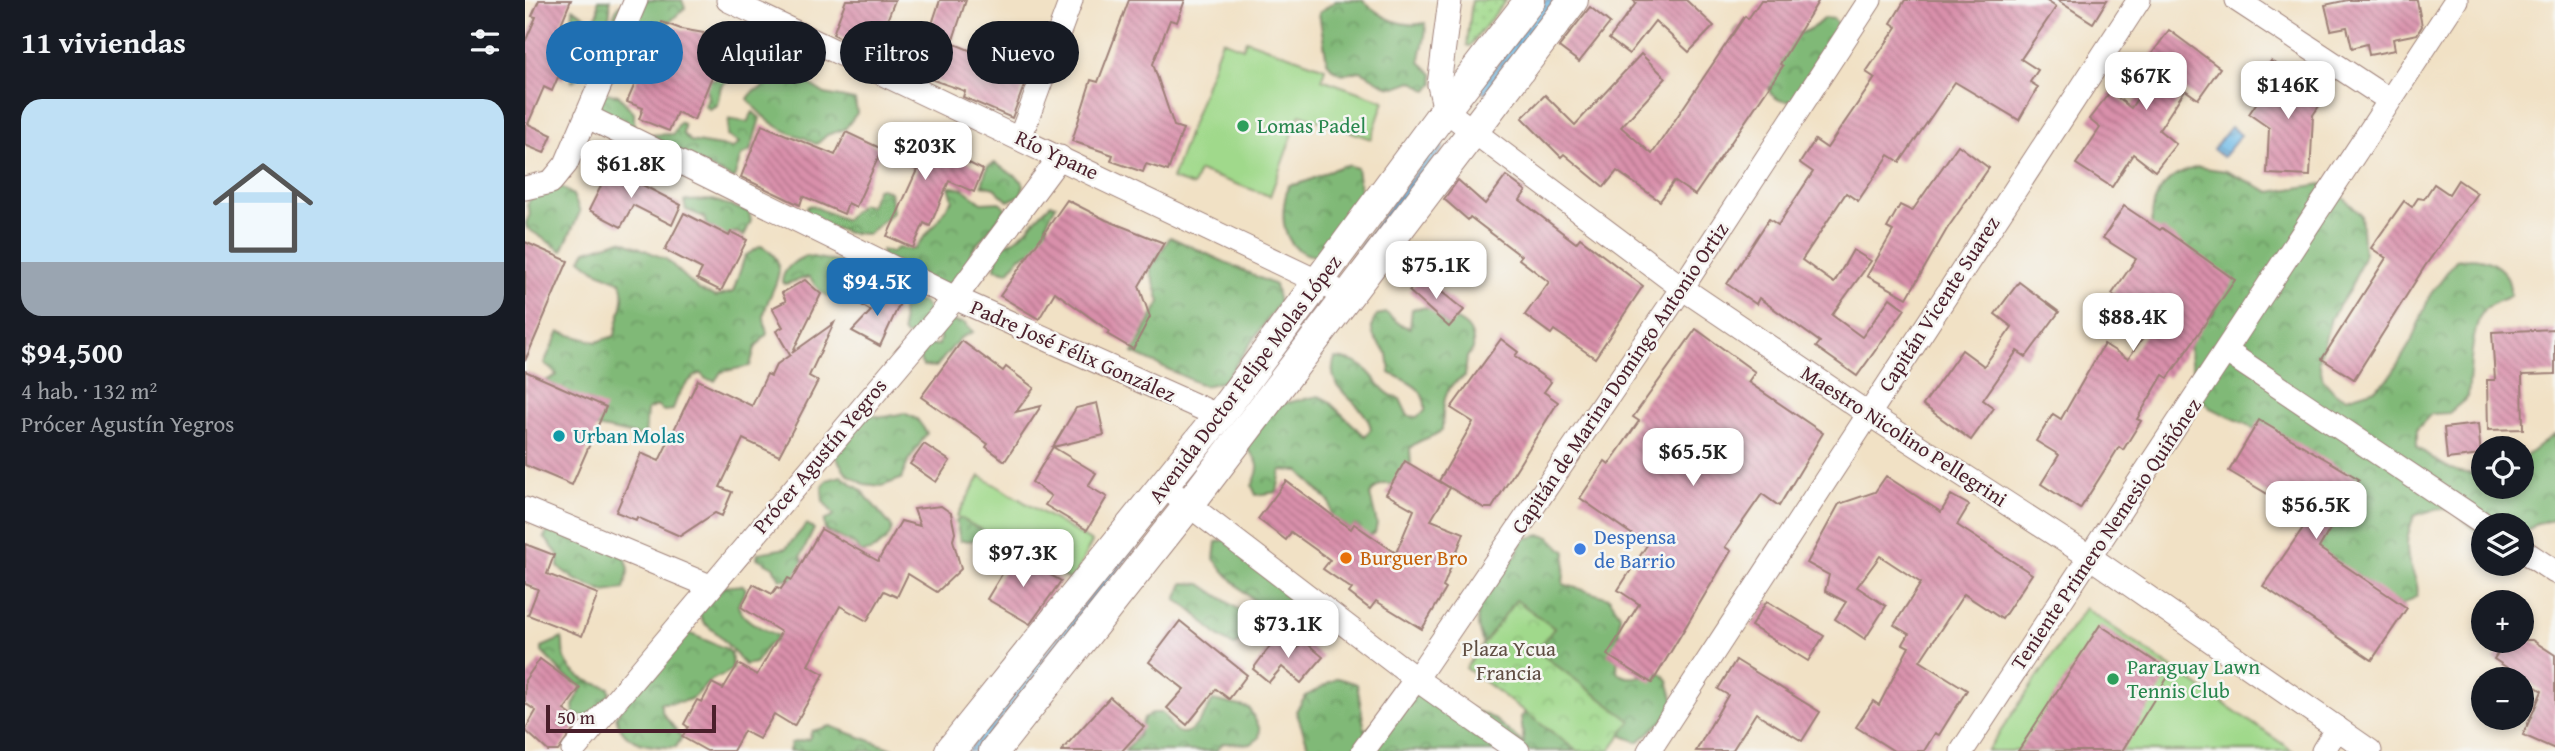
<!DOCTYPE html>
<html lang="es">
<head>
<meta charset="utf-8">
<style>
  :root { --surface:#171b24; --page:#20242c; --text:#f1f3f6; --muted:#9ea1a6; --line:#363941; --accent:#1f6fb2 }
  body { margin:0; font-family:"Gentium Book Plus",serif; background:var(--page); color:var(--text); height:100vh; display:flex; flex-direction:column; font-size:26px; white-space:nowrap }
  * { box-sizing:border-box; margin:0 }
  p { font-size:23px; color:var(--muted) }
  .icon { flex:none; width:38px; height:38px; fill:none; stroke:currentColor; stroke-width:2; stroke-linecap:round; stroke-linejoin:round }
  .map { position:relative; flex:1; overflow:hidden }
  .panel { display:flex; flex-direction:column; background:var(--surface); width:525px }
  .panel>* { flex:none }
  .guide { position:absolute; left:21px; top:21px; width:665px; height:63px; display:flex; gap:14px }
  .buttons { position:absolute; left:1946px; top:436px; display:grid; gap:14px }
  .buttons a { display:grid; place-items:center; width:63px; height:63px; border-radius:50%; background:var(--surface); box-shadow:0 4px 10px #0003; font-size:35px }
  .scale { position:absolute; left:21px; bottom:18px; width:170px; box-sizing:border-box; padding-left:7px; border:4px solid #4a1f2b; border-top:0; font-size:19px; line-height:24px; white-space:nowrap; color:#4a1f2b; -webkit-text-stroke:5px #f6f6f2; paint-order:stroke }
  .price { position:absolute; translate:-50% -60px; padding:0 16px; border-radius:14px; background:#fff; color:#222; font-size:23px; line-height:46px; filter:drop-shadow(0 2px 4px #0008) }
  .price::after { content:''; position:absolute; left:50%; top:42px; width:21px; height:16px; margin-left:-10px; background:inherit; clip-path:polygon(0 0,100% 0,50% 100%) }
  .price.active { background:var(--accent); color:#fff }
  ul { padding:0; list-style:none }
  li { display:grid; align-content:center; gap:14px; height:371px; padding:0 21px }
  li+li { border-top:2px solid var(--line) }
  li span { display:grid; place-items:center; height:217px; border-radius:21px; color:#555 }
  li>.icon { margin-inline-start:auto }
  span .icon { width:126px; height:126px; fill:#fffc; stroke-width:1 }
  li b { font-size:30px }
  h2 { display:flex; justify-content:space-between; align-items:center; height:84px; padding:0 21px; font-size:30px }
  .pill { padding:0 24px; border-radius:32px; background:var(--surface); box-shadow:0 4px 10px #0003; font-size:24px; line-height:63px }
  .pill.active { background:var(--accent); color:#fff }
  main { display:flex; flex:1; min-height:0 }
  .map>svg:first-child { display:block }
  .grass { fill:url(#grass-dots); stroke:#757c5b; stroke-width:2 }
  .forest { fill:url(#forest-crowns); stroke:#656c51; stroke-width:2 }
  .park { fill:url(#park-crowns); stroke:#757c5b; stroke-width:2 }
  .pitch { fill:#a0d98b; stroke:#757c5b; stroke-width:2 }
  .water { fill:url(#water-waves); stroke:#5c6c88; stroke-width:2 }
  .building { fill:url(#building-back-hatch) }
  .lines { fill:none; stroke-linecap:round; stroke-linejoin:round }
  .minor-casing { stroke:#9e8078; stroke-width:25 }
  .major-casing { stroke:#9e8078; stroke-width:32 }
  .minor { stroke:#fff; stroke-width:23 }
  .major { stroke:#fff; stroke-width:30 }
  .leisure-dot { fill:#2e9e5b; stroke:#f6f6f2; stroke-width:2.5 }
  .culture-dot { fill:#0f9aa8; stroke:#f6f6f2; stroke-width:2.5 }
  .shop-dot { fill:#3f7fe0; stroke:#f6f6f2; stroke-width:2.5 }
  .food-dot { fill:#e8710a; stroke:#f6f6f2; stroke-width:2.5 }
  .labels { text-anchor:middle; stroke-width:5; stroke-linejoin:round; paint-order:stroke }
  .leisure-label { font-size:21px; fill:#27864d; stroke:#f6f6f2; text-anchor:start }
  .street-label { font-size:21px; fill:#4a1f2b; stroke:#f6f6f2 }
  .culture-label { font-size:21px; fill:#0d838f; stroke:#f6f6f2; text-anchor:start }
  .shop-label { font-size:21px; fill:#366cbe; stroke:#f6f6f2; text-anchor:start }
  .food-label { font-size:21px; fill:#c56008; stroke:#f6f6f2; text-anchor:start }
  .park-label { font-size:21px; fill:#604e43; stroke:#f6f6f2 }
</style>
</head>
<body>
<main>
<section class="panel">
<h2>11 viviendas<svg class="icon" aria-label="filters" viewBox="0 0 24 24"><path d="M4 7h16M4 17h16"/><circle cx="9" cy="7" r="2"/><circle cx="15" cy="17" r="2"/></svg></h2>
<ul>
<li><span style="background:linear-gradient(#bfe0f5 75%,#9aa5b1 0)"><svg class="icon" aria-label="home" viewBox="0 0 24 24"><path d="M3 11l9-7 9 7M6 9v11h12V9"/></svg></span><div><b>$94,500</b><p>4 hab. · 132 m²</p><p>Prócer Agustín Yegros</p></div></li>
</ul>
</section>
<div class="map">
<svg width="2030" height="751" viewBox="0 0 2030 751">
  <defs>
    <pattern id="grass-dots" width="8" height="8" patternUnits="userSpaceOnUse" patternTransform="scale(1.75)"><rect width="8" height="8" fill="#a0d98b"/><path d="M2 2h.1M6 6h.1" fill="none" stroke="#8bba78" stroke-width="1.8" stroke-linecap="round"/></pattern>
    <pattern id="forest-crowns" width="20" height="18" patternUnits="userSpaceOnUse" patternTransform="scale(1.75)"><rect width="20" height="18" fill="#80b977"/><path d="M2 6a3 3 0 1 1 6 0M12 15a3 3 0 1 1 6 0" fill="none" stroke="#6b9662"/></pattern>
    <pattern id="park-crowns" width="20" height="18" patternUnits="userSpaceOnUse" patternTransform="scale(1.75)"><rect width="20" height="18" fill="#a0d98b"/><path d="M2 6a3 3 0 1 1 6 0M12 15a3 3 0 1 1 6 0" fill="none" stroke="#8bba78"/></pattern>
    <pattern id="water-waves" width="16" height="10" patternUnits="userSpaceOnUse" patternTransform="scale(1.75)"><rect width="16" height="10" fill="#6db9e6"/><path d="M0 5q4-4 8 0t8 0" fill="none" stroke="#5c96bb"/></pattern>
    <pattern id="building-back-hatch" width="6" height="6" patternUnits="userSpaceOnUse" patternTransform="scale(1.75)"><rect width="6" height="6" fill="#d990ab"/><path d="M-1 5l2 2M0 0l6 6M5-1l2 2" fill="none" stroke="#b2758b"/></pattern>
  </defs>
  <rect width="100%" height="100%" fill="#f6f6f2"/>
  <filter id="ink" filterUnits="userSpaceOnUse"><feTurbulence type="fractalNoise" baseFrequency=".0143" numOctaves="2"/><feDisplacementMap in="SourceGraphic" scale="14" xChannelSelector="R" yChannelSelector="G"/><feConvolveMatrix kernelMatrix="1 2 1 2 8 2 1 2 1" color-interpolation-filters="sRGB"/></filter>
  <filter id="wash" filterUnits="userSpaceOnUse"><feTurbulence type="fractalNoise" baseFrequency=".00686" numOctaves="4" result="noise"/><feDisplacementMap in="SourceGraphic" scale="28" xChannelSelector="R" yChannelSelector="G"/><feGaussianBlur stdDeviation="1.57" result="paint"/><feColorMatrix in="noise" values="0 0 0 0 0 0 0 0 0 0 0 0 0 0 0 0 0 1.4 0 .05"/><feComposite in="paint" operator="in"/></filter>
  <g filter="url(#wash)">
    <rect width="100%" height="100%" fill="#f1e1c5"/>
    <!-- grass -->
    <polygon class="grass" points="947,0 981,0 945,46 942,45"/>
    <!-- forest -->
    <g class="forest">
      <path d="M73,0H85C87,20 80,23 76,40C75,46 76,51 75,57L57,64L51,79L47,81L48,57L56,47L47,32L48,8L67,21L73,13Z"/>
      <path d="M108,0H157L160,8L135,31L115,30L110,43L105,44C87,33 83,22 94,5Z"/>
      <path d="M812,0H837C855,16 875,29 900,23C903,39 895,47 895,62L908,74L909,83L903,91L887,81L871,87L862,86L836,71L817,74L808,69L802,62L794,13Z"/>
      <path d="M1299,18L1309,19L1314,26L1316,36L1270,100C1259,103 1253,101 1245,93C1242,57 1216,61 1209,32C1228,2 1257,61 1299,18Z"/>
      <path d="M264,71L300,94L330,100L332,113L320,129L302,135L292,144C285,143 283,138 277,137C255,131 237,119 223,99L228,91L237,88L242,76Z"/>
      <polygon points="206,77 196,86 192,105 184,109 180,106 183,97 179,80"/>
      <polygon points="61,90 93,95 109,113 109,130 54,108"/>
      <polygon points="228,112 235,118 228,142 225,151 216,156 209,179 126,140 126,135 148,134 155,122 159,125 158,134 165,141 208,148 214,143 202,136 204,119 222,122"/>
      <polygon points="68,142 100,156 102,165 99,169 86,164 73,168 63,166 55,149"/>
      <polygon points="470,163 497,181 499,185 496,195 483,201 469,188 457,185 462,167"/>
      <path d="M822,165L832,168L836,196L842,203L801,256C757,259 752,217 764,185C785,184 804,168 822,165Z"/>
      <path d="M1673,167L1701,171L1745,192L1797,184L1814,193L1836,215L1839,256L1825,289L1806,318L1794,361L1798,380L1811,394L1821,398L1850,389L1865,377L1886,342L1905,295L1931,260C1957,254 1987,265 1985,296C1978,300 1966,303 1960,309C1946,323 1945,377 1943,397L1924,413L1906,414L1892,429V447C1914,463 1930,477 1958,473V486H1997V459L2030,434V520L2012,523L1997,536V525H1958V538C1928,513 1933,500 1889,516C1884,530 1880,541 1883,557C1885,571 1895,581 1892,596L1857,617C1831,595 1773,555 1778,517L1805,504L1740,437L1723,425L1685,408L1677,399L1666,362L1664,342L1672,325L1688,314L1701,288L1627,230C1624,196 1640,175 1673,167Z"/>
      <polygon points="33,185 48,195 55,212 37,251 2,228 1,223 5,214 2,205 7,196"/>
      <path d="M424,186L438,189L457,203L475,202L482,209L447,250L443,265L428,285L363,283L354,273L357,250L366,253L372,248L390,249C396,240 401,235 408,227C415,220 418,209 428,200Z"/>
      <polygon points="356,188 365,192 368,212 343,234 323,233 281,217 282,207 286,205 320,220 336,204 345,206 352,189"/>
      <polygon points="188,200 224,212 226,221 219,236 211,232 200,236 183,230 179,217 161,210 159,201"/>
      <path d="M526,204L531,205L522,222V236L512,248L495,257L483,272L470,269L472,247C502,239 503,223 526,204Z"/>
      <polygon points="645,237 750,285 754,303 699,381 679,386 608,353 635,302 625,270"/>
      <path d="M96,240L141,259L174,290L191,297L208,292L220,256L236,246C274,266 240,293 239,316C239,322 241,328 242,334L230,348L225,366L196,372L190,381L181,379L175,373C159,383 153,392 148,410L139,411L131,406L122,410L120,437L14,415L19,382L32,375L19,363L34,332L71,342L90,336C92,317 103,301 96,282L71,271L56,259L61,251Z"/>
      <path d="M282,256L334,266L348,279V290L311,292L308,299L296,292L284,277L260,284L257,281C258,269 271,259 282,256Z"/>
      <polygon points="389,301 398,302 406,314 396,333 381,336 378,332 377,309"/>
      <path d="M905,307C926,320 951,320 948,349L942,357L940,376C915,388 919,406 917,430C907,439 894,438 885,448L886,468L878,486C862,483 854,481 845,495L852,524L850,533L841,537L807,521L805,503L774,471L756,470L752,492L731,495L727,486C737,465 735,463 719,445L756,404L794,396L802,400L840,436L846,429C841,400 797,392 810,358C853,361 846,391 875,399L883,416L892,417L900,411C902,387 882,382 865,373L863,354C851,341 840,331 852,315L861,313L876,325L885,328L887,309Z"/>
      <polygon points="425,321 439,323 448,332 435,338 411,367 398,366 392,354 405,345 414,345 415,337 409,330"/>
      <polygon points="379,413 392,419 402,433 383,462 376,479 357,486 339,484 322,474 309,454 337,414 360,417"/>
      <path d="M316,476L336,490L367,527C366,540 349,553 336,552L330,545L300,530L299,521L309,515L298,501L297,488L302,480Z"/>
      <polygon points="437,517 462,533 460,540 435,541 431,520"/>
      <polygon points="282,524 289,529 276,556 280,565 273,579 255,579 248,567 232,558 233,553 261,548"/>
      <polygon points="24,529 99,553 104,569 99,589 79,592 49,579 33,567 33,554 19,537"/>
      <path d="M1016,535L1024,537L1041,552L1038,584L1084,598L1095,614L1092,672C1107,684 1119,672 1136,673L1143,680L1151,709L1113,742L1095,735L1069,751H785L771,711L781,696L813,678L832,684L840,731L879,697L906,691L968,718L999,744L996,717L1002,711C976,671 934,633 961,585C969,569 975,564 991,556L997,539Z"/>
      <path d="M708,538L776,600L775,627C735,609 716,593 689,559L691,542Z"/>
      <path d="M658,583L676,584L723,616L724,635L709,646C685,635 675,612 651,600Z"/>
      <path d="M218,585L221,589L213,605C218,624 244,630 260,639L244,644L230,663L220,665L194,635L179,623L172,610L185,588Z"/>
      <path d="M156,630L202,649L206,653L208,668C201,677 191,675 184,682C162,705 165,701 135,703L138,714L157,737L151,747C127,748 96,744 91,716Z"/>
      <path d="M37,638C39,644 37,652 40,659C49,680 68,682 84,688L85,693L65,719L49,714L48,706L57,687L40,676L17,652V647Z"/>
      <path d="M688,700L724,708L735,729L734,738L726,744L698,743L691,751H600L613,736L619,718L627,713H637C642,717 643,721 647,727C663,747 682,711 688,700Z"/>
      <polygon points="305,726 373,751 264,751 266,743 284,739 287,731"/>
    </g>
    <!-- park -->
    <polygon class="park" points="991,600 1029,628 1012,651 1106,721 1084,751 1052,751 941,668"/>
    <!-- pitch -->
    <g class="pitch">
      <polygon points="697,40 718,48 721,40 800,68 797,79 859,101 846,139 775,114 745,196 674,171 668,186 647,179"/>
      <polygon points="455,476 567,542 547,581 432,516"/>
      <polygon points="1560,608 1768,751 1462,751"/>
    </g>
    <!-- water -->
    <g class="water">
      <polygon points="1021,0 1030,0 960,93 954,89"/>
      <polygon points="1706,127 1716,135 1698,157 1688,149"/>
      <polygon points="913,143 918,148 832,261 827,257"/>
      <polygon points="626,519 631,522 451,751 443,751"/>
    </g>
    <g id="blocks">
      <!-- building -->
      <g class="building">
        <polygon points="14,0 46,0 36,24 44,28 40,37 48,40 40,60 45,63 38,79 33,77 27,91 19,87 3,124 27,135 19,153 0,145 0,42 11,17 7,16"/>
        <polygon points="321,0 370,0 349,54 308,34"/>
        <polygon points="415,0 441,0 427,43 483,66 492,40 513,48 487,118 438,97 440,91 394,75 397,64 388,61 400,28 405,30"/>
        <polygon points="604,0 660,0 652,22 645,20 628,64 649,126 658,129 643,171 621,164 618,172 586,161 588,155 547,141 566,80 573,82"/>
        <polygon points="1108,0 1161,0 1189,26 1164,52 1130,21 1104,54 1084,39 1111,3"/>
        <polygon points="1236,0 1294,0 1255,64 1258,66 1170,195 1149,181 1135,201 1092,171 1079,187 1039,154 1036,157 997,118 1020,95 1050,125 1116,54 1141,78 1096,127 1127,154 1220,16 1223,19"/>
        <polygon points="1380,0 1520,0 1531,7 1496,59 1513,70 1505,82 1513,87 1494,120 1430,82 1375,162 1364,155 1333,201 1321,193 1277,260 1309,283 1328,250 1346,261 1307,315 1337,337 1365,298 1380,309 1332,376 1291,347 1295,342 1234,298 1231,304 1202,284 1244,219 1253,225 1288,172 1275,163 1290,140 1302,148 1350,78 1341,72 1372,27 1366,23"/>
        <polygon points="1532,0 1582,0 1568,23"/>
        <polygon points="1823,0 1892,0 1897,26 1892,34 1868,39 1870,50 1844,55 1842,44 1827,48 1822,27 1806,30 1800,5"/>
        <polygon points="1065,7 1085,23 1054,62 1034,47"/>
        <polygon points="137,22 156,29 179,33 177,38 209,52 200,76 189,72 169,120 152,112 144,131 114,119 118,108 102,102"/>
        <polygon points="1644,30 1695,68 1673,99 1660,90 1634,130 1651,144 1630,171 1608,154 1587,187 1551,164 1575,128 1564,119 1585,92 1606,108 1631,69 1621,62"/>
        <polygon points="1746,61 1800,97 1788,115 1785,176 1742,174 1744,128 1724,114 1745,83 1736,77"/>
        <polygon points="237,125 310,155 321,132 357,149 331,207 323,203 319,214 278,196 275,205 216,177"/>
        <polygon points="369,125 458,170 449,192 424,181 405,226 399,223 388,248 362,236 392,170 356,154"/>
        <polygon points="1433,145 1464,168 1422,229 1382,298 1342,276 1368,231 1362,228 1375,205 1387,211"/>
        <polygon points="85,168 156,205 147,225 108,205 96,227 64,210"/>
        <polygon points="981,176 1001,191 995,200 1051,243 1055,238 1118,286 1070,358 1029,330 1026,334 1000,315 1024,282 994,259 996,256 945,217 943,220 919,199 933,180 960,204"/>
        <polygon points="1933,180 1952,193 1900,266 1829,379 1797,359 1861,258 1846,248 1879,201 1887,207 1893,198 1899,199 1909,184 1924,194"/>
        <polygon points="542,200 581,220 639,243 614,286 625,317 608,349 582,334 584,331 530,292 514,319 475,296"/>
        <polygon points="1599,206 1635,230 1637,228 1710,280 1643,378 1638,375 1612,419 1616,421 1598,450 1594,447 1555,509 1516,484 1534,455 1511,441 1528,414 1536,419 1579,344 1603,359 1628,323 1587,294 1611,259 1578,238"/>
        <polygon points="159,213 204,236 206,232 222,240 196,291 172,279 177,269 140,250"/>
        <polygon points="0,242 43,261 0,361"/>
        <polygon points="897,276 939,310 924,327 884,291"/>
        <polygon points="280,280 296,294 267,353 309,323 284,376 293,381 254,456 218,439 195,487 207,492 197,516 190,513 155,536 112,517 111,520 91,512 116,453 134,461 173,380 227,406 242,374 246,376 251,365 265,355 251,331 258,327 247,308 261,301 257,293"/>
        <polygon points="1494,282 1534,312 1501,357 1492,351 1458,400 1469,408 1446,440 1398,405 1437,350 1459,366 1487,327 1470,314"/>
        <polygon points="352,291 375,303 355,346 327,331 346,311 335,304"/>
        <polygon points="1171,329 1230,372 1223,382 1298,433 1254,506 1237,494 1200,547 1206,551 1127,683 1082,655 1114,604 1093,590 1122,545 1055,498 1080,461 1084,464 1114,421 1108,417"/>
        <polygon points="2030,329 2030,374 1997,375 1998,429 1963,430 1962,380 1970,380 1967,332"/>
        <polygon points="976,339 993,352 990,356 1026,382 1019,392 1033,402 967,508 959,508 914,481 948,422 926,408"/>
        <polygon points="437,341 478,371 481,367 509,388 491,412 516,406 480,461 461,447 463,444 396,397"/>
        <polygon points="0,371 81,407 47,485 0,465"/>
        <polygon points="572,403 579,435 528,447 571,473 563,486 582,497 562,530 520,505 526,496 507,482 551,408"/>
        <polygon points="1734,420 1834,479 1794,548 1882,608 1847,660 1738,586 1784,519 1704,471"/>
        <polygon points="1953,424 1956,455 1922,459 1919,428"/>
        <polygon points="399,444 425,461 411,482 385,464"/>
        <polygon points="880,461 925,488 906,520 939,533 918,587 921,589 897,629 851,601 845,609 824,593 827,589 798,569 805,560 766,532 761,540 733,519 761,481 826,529 829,524 871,553 889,510 861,494"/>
        <polygon points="1361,476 1416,512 1426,495 1444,505 1432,525 1507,574 1477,619 1439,594 1395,661 1442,690 1414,735 1410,733 1399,751 1369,751 1331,727 1348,701 1354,705 1384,647 1378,644 1384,634 1369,625 1396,583 1355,556 1332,587 1361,606 1340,639 1310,619 1321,602 1300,591 1304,575 1282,563 1314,504 1350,492"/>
        <polygon points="416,506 426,513 430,533 428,540 436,569 412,592 383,574 372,597 359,591 342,621 315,606 283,665 299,674 269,726 249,714 234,739 219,731 208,751 182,751 157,737 163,727 159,724 172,700 177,702 187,683 198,689 213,664 232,675 256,632 216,607 228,584 247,594 252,587 256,589 263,578 267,580 296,529 353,561 376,521 395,526 389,509"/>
        <polygon points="0,544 29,555 22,574 73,594 57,636 3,615 13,589 0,584"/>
        <polygon points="489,554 536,581 505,624 462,599"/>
        <polygon points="1242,601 1299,636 1283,661 1226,626"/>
        <polygon points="655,621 722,675 704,699 691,689 662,725 642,708 659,689 624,662"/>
        <polygon points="1575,625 1646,672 1597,751 1493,751"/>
        <polygon points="754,634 773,648 779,641 798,657 776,683 757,667 744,682 728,669"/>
        <polygon points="1981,640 2007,640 2030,655 2030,749 1998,735 2017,691 1969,659"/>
        <polygon points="15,659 55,688 39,710 55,721 33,751 23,751 0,730 11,711 0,703 0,680"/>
        <polygon points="1211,660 1295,712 1277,741 1231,713 1207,751 1171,751 1203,695 1193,689"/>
        <polygon points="585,697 619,727 597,751 536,751"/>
      </g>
    </g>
  </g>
  <g filter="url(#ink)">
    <use href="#blocks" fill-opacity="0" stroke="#9e8078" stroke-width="2"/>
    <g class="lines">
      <!-- minor casing -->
      <g class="minor-casing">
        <g id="minor">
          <polyline points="203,0 821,295"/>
          <polyline points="925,0 914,85 920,110 1157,288 1342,413 1565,557 1845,751"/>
          <polyline points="1712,0 1864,100"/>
          <polyline points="63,117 430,298 694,416"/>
          <polyline points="495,138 546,0"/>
          <polyline points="0,188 26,182 41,164 111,0"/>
          <polyline points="1702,352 1960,525"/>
          <polyline points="639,486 891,679 993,751"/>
          <polyline points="0,509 185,586"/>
          <polyline points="1997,550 2030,572"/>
          <polyline points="48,751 430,298 535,157"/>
          <polyline points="838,751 891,679 1157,288 1345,0"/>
          <polyline points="1124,751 1614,0"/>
          <polyline points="1437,751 1931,0"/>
          <polyline points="1798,751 1812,728"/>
        </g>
      </g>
      <!-- major casing -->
      <g class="major-casing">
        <g id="major">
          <polyline points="425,751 694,416 920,110 1005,0"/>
          <polyline points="469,751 663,506 1048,0"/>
        </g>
      </g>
      <!-- minor -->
      <use href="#minor" class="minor"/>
      <!-- major -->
      <use href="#major" class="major"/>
    </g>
  </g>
  <!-- markers -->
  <g class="leisure-dot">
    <circle cx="718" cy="126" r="7"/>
    <circle cx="1588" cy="679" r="7"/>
  </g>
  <circle class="culture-dot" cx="34" cy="436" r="7"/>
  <circle class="shop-dot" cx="1055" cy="549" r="7"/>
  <circle class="food-dot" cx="821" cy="558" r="7"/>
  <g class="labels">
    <!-- leisure labels -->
    <g class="leisure-label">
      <text x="732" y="133">Lomas Padel</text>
      <text x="1602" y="674">Paraguay Lawn<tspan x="1602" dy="24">Tennis Club</tspan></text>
    </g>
    <!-- street labels -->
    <g class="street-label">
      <text transform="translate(532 155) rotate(25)" y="7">Río Ypane</text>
      <text transform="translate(1414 304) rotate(-57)" y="7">Capitán Vicente Suarez</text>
      <text transform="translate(548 351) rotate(24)" y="7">Padre José Félix González</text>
      <text transform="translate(1095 378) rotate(-56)" y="7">Capitán de Marina Domingo Antonio Ortiz</text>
      <text transform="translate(720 379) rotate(-53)" y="7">Avenida Doctor Felipe Molas López</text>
      <text transform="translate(1379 436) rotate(33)" y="7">Maestro Nicolino Pellegrini</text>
      <text transform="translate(295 456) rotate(-50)" y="7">Prócer Agustín Yegros</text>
      <text transform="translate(1581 534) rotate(-56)" y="7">Teniente Primero Nemesio Quiñónez</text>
    </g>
    <!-- culture labels -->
    <g class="culture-label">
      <text x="48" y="443">Urban Molas</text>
    </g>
    <!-- shop labels -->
    <g class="shop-label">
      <text x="1069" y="544">Despensa<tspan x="1069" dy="24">de Barrio</tspan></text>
    </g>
    <!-- food labels -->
    <g class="food-label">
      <text x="835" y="565">Burguer Bro</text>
    </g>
    <!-- park labels -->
    <g class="park-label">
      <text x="984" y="656">Plaza Ycua<tspan x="984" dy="24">Francia</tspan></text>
    </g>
  </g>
</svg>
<div class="buttons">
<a><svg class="icon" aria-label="locate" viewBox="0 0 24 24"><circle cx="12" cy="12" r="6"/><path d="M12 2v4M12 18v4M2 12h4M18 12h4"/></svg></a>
<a><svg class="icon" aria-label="layers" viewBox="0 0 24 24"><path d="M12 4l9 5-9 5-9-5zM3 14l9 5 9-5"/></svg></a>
<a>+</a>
<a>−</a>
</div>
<div class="scale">50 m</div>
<b class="price" style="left:1621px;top:112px">$67K</b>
<b class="price" style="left:1763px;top:121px">$146K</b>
<b class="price" style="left:400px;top:182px">$203K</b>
<b class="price" style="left:106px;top:200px">$61.8K</b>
<b class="price" style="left:911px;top:301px">$75.1K</b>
<b class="price active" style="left:352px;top:318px">$94.5K</b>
<b class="price" style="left:1608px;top:353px">$88.4K</b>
<b class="price" style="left:1168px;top:488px">$65.5K</b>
<b class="price" style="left:1791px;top:541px">$56.5K</b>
<b class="price" style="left:498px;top:589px">$97.3K</b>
<b class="price" style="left:763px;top:660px">$73.1K</b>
<div class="guide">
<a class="pill active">Comprar</a>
<a class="pill">Alquilar</a>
<a class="pill">Filtros</a>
<a class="pill">Nuevo</a>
</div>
</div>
</main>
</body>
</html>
